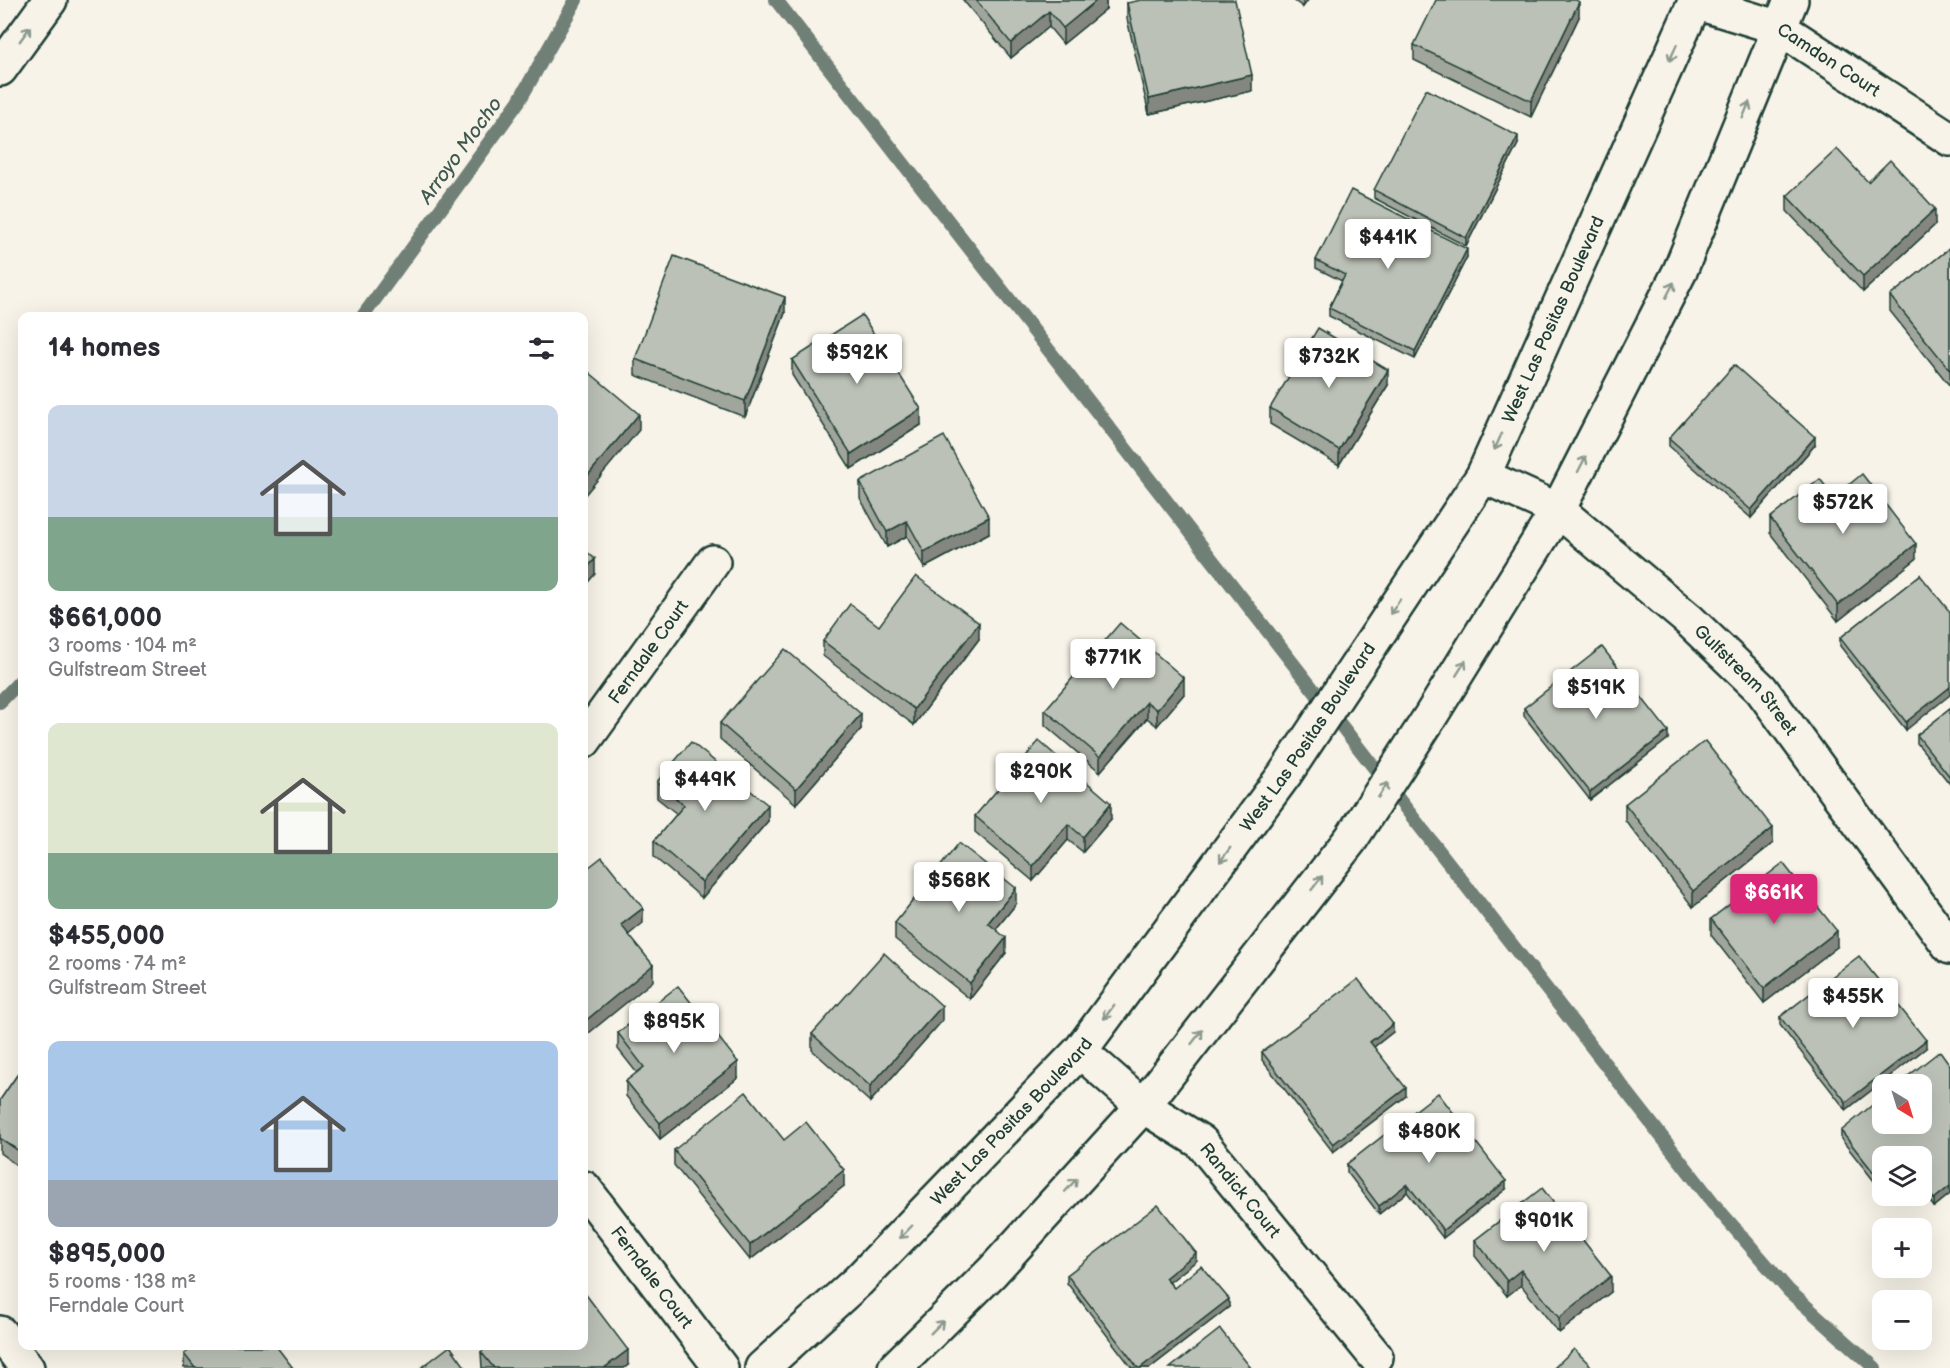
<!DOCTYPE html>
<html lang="en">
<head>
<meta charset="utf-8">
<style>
  :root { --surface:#fff; --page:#f7f7f7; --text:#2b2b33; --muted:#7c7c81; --accent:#db2777 }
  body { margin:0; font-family:"Balsamiq Sans",sans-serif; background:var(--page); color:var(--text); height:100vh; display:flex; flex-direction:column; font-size:22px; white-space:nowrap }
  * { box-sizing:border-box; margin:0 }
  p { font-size:20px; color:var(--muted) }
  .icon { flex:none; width:33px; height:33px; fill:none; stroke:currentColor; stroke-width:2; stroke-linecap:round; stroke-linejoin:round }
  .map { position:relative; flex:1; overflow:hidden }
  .side { position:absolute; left:18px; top:312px; width:570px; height:1038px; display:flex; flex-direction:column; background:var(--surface); border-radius:12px; box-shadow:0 6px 24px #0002 }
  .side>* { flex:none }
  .needle { width:39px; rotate:142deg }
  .buttons { position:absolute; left:1872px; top:1074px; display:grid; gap:12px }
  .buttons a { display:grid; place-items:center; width:60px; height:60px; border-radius:12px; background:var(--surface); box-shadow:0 6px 24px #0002; font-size:30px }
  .price { position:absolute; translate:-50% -51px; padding:0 14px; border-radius:6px; background:#fff; color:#222; font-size:20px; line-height:39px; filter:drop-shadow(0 2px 3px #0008) }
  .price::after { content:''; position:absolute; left:50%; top:36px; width:18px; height:14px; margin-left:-9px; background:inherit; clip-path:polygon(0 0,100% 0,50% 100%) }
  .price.current { background:var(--accent); color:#fff }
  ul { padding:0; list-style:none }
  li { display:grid; align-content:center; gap:12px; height:318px; padding:0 30px }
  li span { display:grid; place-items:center; height:186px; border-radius:12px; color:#555 }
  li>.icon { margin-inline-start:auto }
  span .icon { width:108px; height:108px; fill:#fffc; stroke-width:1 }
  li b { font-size:26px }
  h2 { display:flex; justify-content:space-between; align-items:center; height:72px; padding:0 30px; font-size:26px }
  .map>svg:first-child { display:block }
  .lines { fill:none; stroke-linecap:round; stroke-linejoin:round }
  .stream { stroke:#6f8077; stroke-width:14 }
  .street-casing { stroke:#1f3d34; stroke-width:38 }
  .secondary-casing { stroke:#1f3d34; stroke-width:38 }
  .street { stroke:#f7f3e8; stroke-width:33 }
  .secondary { stroke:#f7f3e8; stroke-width:33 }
  .wall { fill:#a1a69d; stroke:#1f3d34; stroke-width:1.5 }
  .shaded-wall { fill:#83877f; stroke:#1f3d34; stroke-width:1.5 }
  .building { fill:#bbc1b6; stroke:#1f3d34; stroke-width:1.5 }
  .oneway { stroke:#8b988e }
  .labels { text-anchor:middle; stroke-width:4.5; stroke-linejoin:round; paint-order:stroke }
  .street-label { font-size:18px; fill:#1f3d34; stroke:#f7f3e8 }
  .water-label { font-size:20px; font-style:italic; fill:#405950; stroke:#f7f3e8 }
</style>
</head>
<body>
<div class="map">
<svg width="1950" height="1368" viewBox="0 0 1950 1368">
  <rect width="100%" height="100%" fill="#f7f3e8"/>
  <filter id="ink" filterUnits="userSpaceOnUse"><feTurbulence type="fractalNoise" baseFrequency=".0167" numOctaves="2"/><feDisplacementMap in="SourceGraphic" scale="12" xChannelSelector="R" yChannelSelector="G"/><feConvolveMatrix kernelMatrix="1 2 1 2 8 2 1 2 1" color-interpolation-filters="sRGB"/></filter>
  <g filter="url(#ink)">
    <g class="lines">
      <!-- stream -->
      <g class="stream">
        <polyline points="776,0 1718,1209 1789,1291 1875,1368"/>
        <polyline points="363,316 519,101 576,0"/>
        <polyline points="0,702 22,679"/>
      </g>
      <!-- street casing -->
      <g class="street-casing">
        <g id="street">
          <path id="s1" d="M1695,2L1780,28L1950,139"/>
          <path id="s2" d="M1483,476L1558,510L1689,620L1761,689L1950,947"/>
          <path id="s3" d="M584,741L713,562"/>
          <path id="s4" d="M1080,1051L1143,1106L1201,1142L1376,1357"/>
          <path id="s5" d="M584,1188L721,1368"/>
          <polyline points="0,1333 27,1368"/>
          <path id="s6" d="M762,1368L858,1281L1080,1051L1285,774L1483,476L1696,0"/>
          <polyline points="895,1368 992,1272 1143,1106 1351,839 1430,717 1558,510 1680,271 1791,0"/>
        </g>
      </g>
      <!-- secondary casing -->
      <g class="secondary-casing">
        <polyline id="secondary" points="0,69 50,0"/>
      </g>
      <!-- street -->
      <use href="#street" class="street"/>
      <!-- secondary -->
      <use href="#secondary" class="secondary"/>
    </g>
    <!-- wall -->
    <g class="wall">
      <polygon points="963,0 1106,0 1106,9 1063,44 1049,27 1011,58"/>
      <polygon points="1293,0 1308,0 1303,7"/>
      <polygon points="1127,3 1252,91 1149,114 1127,19"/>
      <polygon points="1579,17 1531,117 1414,60 1414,45"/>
      <polygon points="1518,144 1466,246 1374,198 1374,190"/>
      <polygon points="1787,196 1935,225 1863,292 1787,211"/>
      <polygon points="1950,248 1950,386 1890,311 1890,296"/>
      <polygon points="1467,257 1415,359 1329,316 1329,308 1342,281 1316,268 1316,260"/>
      <polygon points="785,313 745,417 635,375 635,359"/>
      <polygon points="792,360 921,425 851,469 792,375"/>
      <polygon points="1388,385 1339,465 1270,424 1270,408"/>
      <polygon points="1669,438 1815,445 1751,518 1669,446"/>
      <polygon points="860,482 989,533 924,568 907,536 887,547 860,498"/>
      <polygon points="1770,518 1916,559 1838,621 1770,533"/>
      <polygon points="1920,575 1906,730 1840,646 1840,638"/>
      <polygon points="879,626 979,639 914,725 823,656 823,641"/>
      <polygon points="1184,694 1157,726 1147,718 1100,772 1045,725 1045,710"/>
      <polygon points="1524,708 1668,739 1590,800 1524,716"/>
      <polygon points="1950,709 1950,784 1917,743 1917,735"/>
      <polygon points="720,723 861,729 796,804 720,739"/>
      <polygon points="657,782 768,821 702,898 654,857 654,841 677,814 657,798"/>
      <polygon points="1625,804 1773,843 1693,907 1625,820"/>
      <polygon points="975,816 1111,819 1083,852 1068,840 1033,881 975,832"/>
      <polygon points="1016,904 996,929 1006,953 970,999 895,939 895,923"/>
      <polygon points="1711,919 1837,947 1764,1003 1711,935"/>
      <polygon points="1780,1017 1926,1048 1846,1110 1780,1025"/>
      <polygon points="942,1021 870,1102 812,1050 812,1034"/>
      <polygon points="1393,1032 1374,1047 1406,1096 1333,1152 1262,1060 1262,1052"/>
      <polygon points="618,1033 738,1078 660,1139 626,1096 626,1081 637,1073 618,1049"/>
      <polygon points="1950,1065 1950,1194 1934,1207 1922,1191 1922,1156 1882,1156 1882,1191 1841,1139 1841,1131"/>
      <polygon points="22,1068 22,1169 0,1153 0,1100"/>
      <polygon points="784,1140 844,1186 750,1260 674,1165 674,1150"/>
      <polygon points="1347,1164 1506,1189 1443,1238 1407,1192 1379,1214 1347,1172"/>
      <polygon points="1475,1240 1611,1292 1559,1333 1521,1285 1507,1296 1475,1256"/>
      <polygon points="1196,1261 1169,1282 1174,1288 1229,1307 1150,1368 1132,1368 1067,1283 1067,1275"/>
      <polygon points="481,1352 628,1365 624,1368 482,1368"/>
      <polygon points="184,1354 293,1368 184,1368"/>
    </g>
    <!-- shaded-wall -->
    <g class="shaded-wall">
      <polygon points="1097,0 1106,0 1106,9 1063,44 1063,28"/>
      <polygon points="1303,0 1308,0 1303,7"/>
      <polygon points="1579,2 1579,17 1531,117 1531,101"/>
      <polygon points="1049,11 1049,27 1011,58 1011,43"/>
      <polygon points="1252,75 1252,91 1149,114 1149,99"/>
      <polygon points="1518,136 1518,144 1466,246 1466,238"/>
      <polygon points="1935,209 1935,225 1863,292 1863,276"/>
      <polygon points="1467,249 1467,257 1415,359 1415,351"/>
      <polygon points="785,297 785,313 745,417 745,401"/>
      <polygon points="1388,370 1388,385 1339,465 1339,450"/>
      <polygon points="921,409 921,425 851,469 851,454"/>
      <polygon points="639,414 639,430 584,496 584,480"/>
      <polygon points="1815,437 1815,445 1751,518 1751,510"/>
      <polygon points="989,517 989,533 924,568 924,552"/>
      <polygon points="907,521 907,536 887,547 887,532"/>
      <polygon points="1916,544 1916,559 1838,621 1838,605"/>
      <polygon points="595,559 595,574 584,587 584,571"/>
      <polygon points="979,623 979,639 914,725 914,709"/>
      <polygon points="1184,678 1184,694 1157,726 1157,710"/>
      <polygon points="1950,687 1950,695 1906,730 1906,722"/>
      <polygon points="1147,702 1147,718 1100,772 1100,757"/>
      <polygon points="861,714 861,729 796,804 796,789"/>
      <polygon points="1668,731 1668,739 1590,800 1590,792"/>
      <polygon points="1111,803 1111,819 1083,852 1083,837"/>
      <polygon points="768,805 768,821 702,898 702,882"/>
      <polygon points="1068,824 1068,840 1033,881 1033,866"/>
      <polygon points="1773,828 1773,843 1693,907 1693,891"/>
      <polygon points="1016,888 1016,904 988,939 988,923"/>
      <polygon points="643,908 643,923 621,941 621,925"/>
      <polygon points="1837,931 1837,947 1764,1003 1764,988"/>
      <polygon points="1006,938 1006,953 970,999 970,983"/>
      <polygon points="653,965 653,981 584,1037 584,1022"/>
      <polygon points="942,1006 942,1021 870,1102 870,1086"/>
      <polygon points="1393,1024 1393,1032 1370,1050 1370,1042"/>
      <polygon points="1926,1040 1926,1048 1846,1110 1846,1102"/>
      <polygon points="738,1062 738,1078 660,1139 660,1123"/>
      <polygon points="1406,1088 1406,1096 1333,1152 1333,1144"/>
      <polygon points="844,1170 844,1186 750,1260 750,1245"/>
      <polygon points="1506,1181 1506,1189 1443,1238 1443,1230"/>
      <polygon points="1407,1184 1407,1192 1379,1214 1379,1206"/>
      <polygon points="1950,1186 1950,1194 1934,1207 1934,1199"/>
      <polygon points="1196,1253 1196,1261 1165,1286 1165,1278"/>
      <polygon points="1521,1270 1521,1285 1507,1296 1507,1281"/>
      <polygon points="1611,1276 1611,1292 1559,1333 1559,1318"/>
      <polygon points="1229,1299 1229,1307 1150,1368 1140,1368"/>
      <polygon points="628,1350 628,1365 624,1368 604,1368"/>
    </g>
    <!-- building -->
    <g class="building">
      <polygon points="976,0 1097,0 1063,28 1049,11 1011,43"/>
      <polygon points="1141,0 1235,0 1252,75 1149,99 1127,3"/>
      <polygon points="1436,0 1576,0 1579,2 1531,101 1414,45"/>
      <polygon points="1426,89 1518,136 1466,238 1374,190"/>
      <polygon points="1837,149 1868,182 1890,160 1935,209 1863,276 1787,196"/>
      <polygon points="1351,190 1467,249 1415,351 1329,308 1345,275 1316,260"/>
      <polygon points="1950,248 1950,370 1890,296"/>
      <polygon points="674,256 785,297 745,401 635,359"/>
      <polygon points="862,315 921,409 851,454 792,360"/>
      <polygon points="1318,328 1388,370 1339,450 1270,408"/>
      <polygon points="1734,365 1815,437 1751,510 1669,438"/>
      <polygon points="584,368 639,414 584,480"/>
      <polygon points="944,436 989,517 924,552 907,521 887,532 860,482"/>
      <polygon points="1862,474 1916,544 1838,605 1770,518 1820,479 1834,497"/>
      <polygon points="584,549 595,559 584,571"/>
      <polygon points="1920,575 1950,612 1950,687 1906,722 1840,638"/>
      <polygon points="916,576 979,623 914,709 823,641 850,604 879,626"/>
      <polygon points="1120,623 1184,678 1157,710 1147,702 1100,757 1045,710"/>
      <polygon points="1602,647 1668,731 1590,792 1524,708"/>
      <polygon points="785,649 861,714 796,789 720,723"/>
      <polygon points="1950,709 1950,777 1917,735"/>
      <polygon points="1039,741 1111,803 1083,837 1068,824 1033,866 975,816"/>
      <polygon points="1705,741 1773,828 1693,891 1625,804"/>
      <polygon points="691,742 768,805 702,882 654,841 684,805 657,782"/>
      <polygon points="959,843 1016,888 988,923 1006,938 970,983 895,923"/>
      <polygon points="602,857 643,908 621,925 653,965 584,1022 584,871"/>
      <polygon points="1783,863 1837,931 1764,988 1711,919"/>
      <polygon points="884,953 942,1006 870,1086 812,1034"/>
      <polygon points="1859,956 1926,1040 1846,1102 1780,1017"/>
      <polygon points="1358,979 1393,1024 1370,1042 1406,1088 1333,1144 1262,1052"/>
      <polygon points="678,986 738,1062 660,1123 626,1081 644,1067 618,1033"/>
      <polygon points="1940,1051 1950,1065 1950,1186 1934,1199 1922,1183 1922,1156 1882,1156 1882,1183 1841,1131 1882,1097 1882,1124 1922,1124 1922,1084 1898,1084"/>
      <polygon points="22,1068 22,1153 0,1138 0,1100"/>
      <polygon points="746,1092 784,1140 806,1122 844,1170 750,1245 674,1150"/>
      <polygon points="1438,1093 1506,1181 1443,1230 1407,1184 1379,1206 1347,1164"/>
      <polygon points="1542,1188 1611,1276 1559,1318 1521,1270 1507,1281 1475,1240"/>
      <polygon points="1158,1205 1196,1253 1165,1278 1174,1288 1201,1266 1229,1299 1140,1368 1138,1368 1067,1275"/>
      <polygon points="584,1292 628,1350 604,1368 494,1368 481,1352 489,1346 584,1346"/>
      <polygon points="1220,1329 1251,1368 1170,1368"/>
      <polygon points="195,1346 276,1346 293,1368 195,1368 184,1354"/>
      <polygon points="450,1346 466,1368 421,1368"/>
      <polygon points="1574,1349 1593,1368 1554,1368"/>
    </g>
    <!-- one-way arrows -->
    <defs><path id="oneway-shaft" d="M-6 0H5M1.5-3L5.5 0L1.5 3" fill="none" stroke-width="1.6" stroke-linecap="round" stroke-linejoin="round" transform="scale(1.5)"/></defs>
    <g class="oneway">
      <use href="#oneway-shaft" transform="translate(25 34) rotate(-54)"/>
      <use href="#oneway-shaft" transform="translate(1673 53) rotate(114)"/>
      <use href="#oneway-shaft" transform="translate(1746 110) rotate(-68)"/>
      <use href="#oneway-shaft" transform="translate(1670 290) rotate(-63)"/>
      <use href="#oneway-shaft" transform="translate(1498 442) rotate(114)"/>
      <use href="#oneway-shaft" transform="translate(1582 464) rotate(-63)"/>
      <use href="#oneway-shaft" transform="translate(1395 607) rotate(124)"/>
      <use href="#oneway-shaft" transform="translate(1461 668) rotate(-58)"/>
      <use href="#oneway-shaft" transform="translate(1383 790) rotate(-57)"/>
      <use href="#oneway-shaft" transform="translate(1225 855) rotate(126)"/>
      <use href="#oneway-shaft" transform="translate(1317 883) rotate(-52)"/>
      <use href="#oneway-shaft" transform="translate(1109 1012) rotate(126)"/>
      <use href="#oneway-shaft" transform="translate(1197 1037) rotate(-52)"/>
      <use href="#oneway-shaft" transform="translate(1071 1185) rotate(-48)"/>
      <use href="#oneway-shaft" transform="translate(906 1232) rotate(134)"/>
      <use href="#oneway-shaft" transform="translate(937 1327) rotate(-45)"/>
    </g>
  </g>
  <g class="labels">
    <!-- street labels -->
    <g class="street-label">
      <text dy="6" stroke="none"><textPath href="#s1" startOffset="147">Camdon Court</textPath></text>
      <text dy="6" stroke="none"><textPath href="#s6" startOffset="1323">West Las Positas Boulevard</textPath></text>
      <text dy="6" stroke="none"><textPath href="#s3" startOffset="110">Ferndale Court</textPath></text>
      <text dy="6" stroke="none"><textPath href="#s2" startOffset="336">Gulfstream Street</textPath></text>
      <text dy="6" stroke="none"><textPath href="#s6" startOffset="837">West Las Positas Boulevard</textPath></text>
      <text dy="6" stroke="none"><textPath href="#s6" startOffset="351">West Las Positas Boulevard</textPath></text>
      <text dy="6" stroke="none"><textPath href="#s4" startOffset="214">Randick Court</textPath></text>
      <text dy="6" stroke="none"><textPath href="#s5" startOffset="112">Ferndale Court</textPath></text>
    </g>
    <!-- water labels -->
    <g class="water-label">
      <text transform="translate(460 150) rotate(-54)" y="7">Arroyo Mocho</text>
    </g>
  </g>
</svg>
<div class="buttons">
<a><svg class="needle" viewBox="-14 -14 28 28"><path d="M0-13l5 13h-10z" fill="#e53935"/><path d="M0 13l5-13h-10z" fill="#7c7c81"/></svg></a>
<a><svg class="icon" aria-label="layers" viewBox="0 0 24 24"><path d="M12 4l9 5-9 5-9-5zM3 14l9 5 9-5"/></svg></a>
<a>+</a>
<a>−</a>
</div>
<b class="price" style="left:1388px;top:270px">$441K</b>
<b class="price" style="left:857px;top:385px">$592K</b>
<b class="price" style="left:1329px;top:389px">$732K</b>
<b class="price" style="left:1843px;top:535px">$572K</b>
<b class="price" style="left:1113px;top:690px">$771K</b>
<b class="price" style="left:1596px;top:720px">$519K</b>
<b class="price" style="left:1041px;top:804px">$290K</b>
<b class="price" style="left:705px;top:812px">$449K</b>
<b class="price" style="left:959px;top:913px">$568K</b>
<b class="price current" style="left:1774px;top:925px">$661K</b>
<b class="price" style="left:1853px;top:1029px">$455K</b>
<b class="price" style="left:674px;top:1054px">$895K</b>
<b class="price" style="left:1429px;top:1164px">$480K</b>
<b class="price" style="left:1544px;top:1253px">$901K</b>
<section class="side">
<h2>14 homes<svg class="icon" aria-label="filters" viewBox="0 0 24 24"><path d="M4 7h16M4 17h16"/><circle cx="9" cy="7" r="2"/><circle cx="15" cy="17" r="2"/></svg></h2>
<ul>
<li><span style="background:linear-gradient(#c9d6e8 60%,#7fa58c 0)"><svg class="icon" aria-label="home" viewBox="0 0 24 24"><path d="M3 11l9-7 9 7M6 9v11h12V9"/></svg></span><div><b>$661,000</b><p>3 rooms · 104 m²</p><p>Gulfstream Street</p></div></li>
<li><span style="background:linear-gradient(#dfe7d0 70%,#7fa58c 0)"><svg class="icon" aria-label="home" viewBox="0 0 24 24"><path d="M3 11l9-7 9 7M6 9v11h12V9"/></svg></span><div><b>$455,000</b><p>2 rooms · 74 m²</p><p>Gulfstream Street</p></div></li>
<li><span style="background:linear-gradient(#a9c7e8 75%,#9aa5b1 0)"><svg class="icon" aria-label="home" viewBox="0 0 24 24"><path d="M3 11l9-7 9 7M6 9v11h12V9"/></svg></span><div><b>$895,000</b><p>5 rooms · 138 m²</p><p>Ferndale Court</p></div></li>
</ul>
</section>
</div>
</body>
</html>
